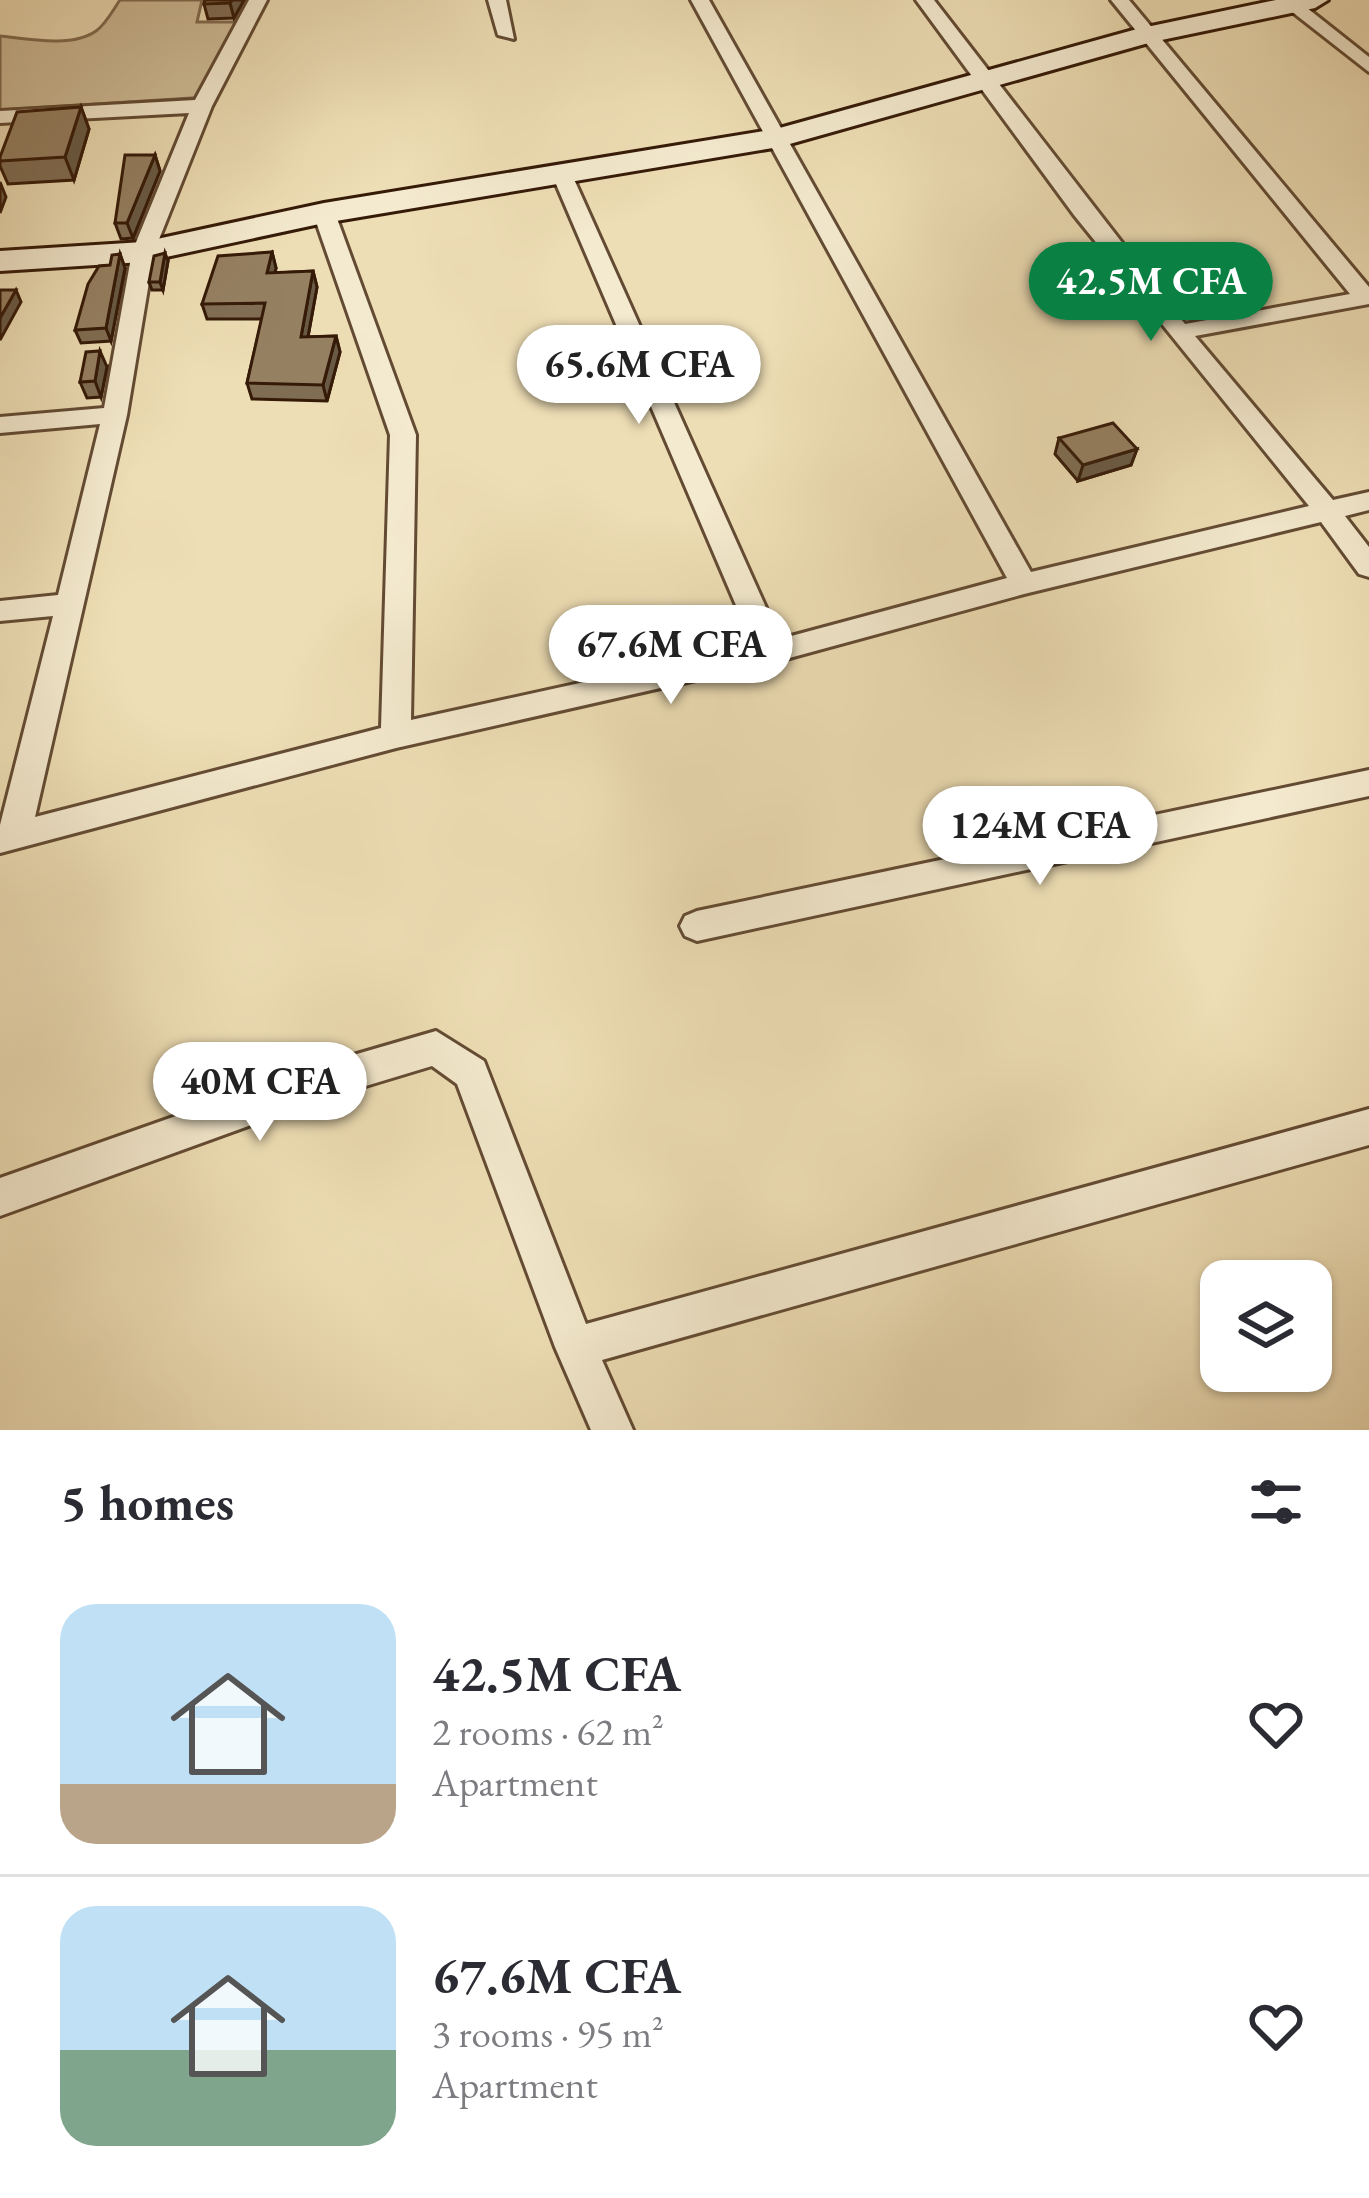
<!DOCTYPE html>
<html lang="en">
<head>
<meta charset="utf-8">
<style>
  :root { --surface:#fff; --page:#f2f2f3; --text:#2b2b33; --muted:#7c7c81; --line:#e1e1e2; --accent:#0b8043 }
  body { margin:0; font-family:"EB Garamond",serif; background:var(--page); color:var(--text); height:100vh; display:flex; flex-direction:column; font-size:45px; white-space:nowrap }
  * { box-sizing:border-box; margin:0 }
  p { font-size:39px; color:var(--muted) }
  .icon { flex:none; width:66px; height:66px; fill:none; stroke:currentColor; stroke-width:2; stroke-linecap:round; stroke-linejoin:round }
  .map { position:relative; height:1430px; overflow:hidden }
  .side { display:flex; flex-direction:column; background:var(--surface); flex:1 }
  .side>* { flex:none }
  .fabs { position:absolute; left:1200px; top:1260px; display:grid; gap:24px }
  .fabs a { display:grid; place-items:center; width:132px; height:132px; border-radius:24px; background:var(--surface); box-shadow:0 3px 9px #0004; font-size:60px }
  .price { position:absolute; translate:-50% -102px; padding:0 27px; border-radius:42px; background:#fff; color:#222; font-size:39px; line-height:78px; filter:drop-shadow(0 3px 6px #0008) }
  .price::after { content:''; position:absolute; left:50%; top:72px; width:36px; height:27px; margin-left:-18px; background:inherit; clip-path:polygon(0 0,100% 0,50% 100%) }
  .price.on { background:var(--accent); color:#fff }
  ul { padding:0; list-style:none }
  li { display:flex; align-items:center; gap:36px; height:300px; padding:0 60px }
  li+li { border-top:3px solid var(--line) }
  li span { display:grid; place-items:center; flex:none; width:336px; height:240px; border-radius:36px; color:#555 }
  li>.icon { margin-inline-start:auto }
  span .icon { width:144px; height:144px; fill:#fffc; stroke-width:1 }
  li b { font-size:51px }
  h2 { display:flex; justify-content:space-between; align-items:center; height:144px; padding:0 60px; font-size:51px }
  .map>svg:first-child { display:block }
  .green { fill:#cfbd98; stroke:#826c50; stroke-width:3 }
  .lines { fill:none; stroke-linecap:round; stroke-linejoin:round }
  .street-casing { stroke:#634b33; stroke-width:6 }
  .secondary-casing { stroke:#351a08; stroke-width:6 }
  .street { fill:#f4eacf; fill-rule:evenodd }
  .secondary { fill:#f4eacf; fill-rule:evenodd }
  .wall { fill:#806e54; stroke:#351a08; stroke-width:3 }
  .shaded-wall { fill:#685a45; stroke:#351a08; stroke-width:3 }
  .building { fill:#958062; stroke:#351a08; stroke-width:3 }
</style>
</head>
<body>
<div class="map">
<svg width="1369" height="1430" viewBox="0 0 1369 1430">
  <rect width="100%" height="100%" fill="#eedeb5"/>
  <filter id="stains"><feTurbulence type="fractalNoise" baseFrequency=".00167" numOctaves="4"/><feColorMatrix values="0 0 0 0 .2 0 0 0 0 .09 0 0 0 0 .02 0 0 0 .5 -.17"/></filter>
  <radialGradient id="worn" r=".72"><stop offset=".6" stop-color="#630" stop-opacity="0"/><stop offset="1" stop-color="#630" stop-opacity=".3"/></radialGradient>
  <!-- green -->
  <path class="green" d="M120,0H202L197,22H237L208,97L0,110V36C28,39 72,48 96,31C106,24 113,10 120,0Z"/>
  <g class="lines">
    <!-- street casing -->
    <g class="street-casing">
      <g id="street">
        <polygon points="249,0 267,0 212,106 154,252 127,415 35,817 381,728 390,435 313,213 324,207 335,213 416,435 411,720 753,645 553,177 563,171 573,177 780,639 1007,578 691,0 709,0 1031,572 1309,506 1074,215 916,0 934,0 1185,324 1350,294 1111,0 1129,0 1369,287 1369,304 1195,336 1333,500 1369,492 1369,510 1345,516 1369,547 1369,577 1359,574 1321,522 1024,594 771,663 396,748 0,853 0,825 53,616 0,621 0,601 58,595 100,424 0,433 0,417 104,408 132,252 189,113 0,123 0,111 195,100"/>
        <polygon points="488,0 506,0 514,39 498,35"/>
        <polygon points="1277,0 1297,0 1369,57 1369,72"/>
        <polygon points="1369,770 1369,796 697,941 685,936 680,926 685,916 697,911"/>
        <polygon points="436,1031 484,1061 586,1324 1369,1109 1369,1145 602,1360 633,1430 591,1430 555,1347 457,1084 432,1066 326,1098 0,1216 0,1178 326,1063"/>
      </g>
    </g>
    <!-- secondary casing -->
    <g class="secondary-casing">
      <polygon id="secondary" points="1276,0 1328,0 1315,8 1152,42 779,147 324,223 143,262 0,271 0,251 143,242 324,203 776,129 1137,29"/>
    </g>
    <!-- street -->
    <use href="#street" class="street"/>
    <!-- secondary -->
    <use href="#secondary" class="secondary"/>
  </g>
  <!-- wall -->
  <g class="wall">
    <polygon points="205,0 244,0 234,18 208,19 204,4"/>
    <polygon points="81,107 89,129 74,180 8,184 0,166 0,157"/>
    <polygon points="155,155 160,171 133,238 121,239 115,223"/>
    <polygon points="272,252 276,268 275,273 313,271 317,287 308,337 336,336 340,352 327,401 252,399 247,383 262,319 207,319 202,304"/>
    <polygon points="120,254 125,268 111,341 81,343 75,330 110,265"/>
    <polygon points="168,261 163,290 152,290 149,282"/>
    <polygon points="107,367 101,397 87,398 80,382"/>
    <polygon points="1059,438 1137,449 1131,465 1078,481 1055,454"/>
  </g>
  <!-- shaded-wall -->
  <g class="shaded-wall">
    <polygon points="232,0 244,0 234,18 230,3"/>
    <polygon points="81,107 89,129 74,180 65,157"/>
    <polygon points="155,155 160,171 133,238 127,223"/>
    <polygon points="0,182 6,197 0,213"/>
    <polygon points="272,252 276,268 271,289 267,273"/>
    <polygon points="165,253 168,261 163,290 160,282"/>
    <polygon points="120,254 125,268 111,341 106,328"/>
    <polygon points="313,271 317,287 305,353 301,337"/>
    <polygon points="16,290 21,302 0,340 0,318"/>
    <polygon points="336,336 340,352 327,401 323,385"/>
    <polygon points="100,351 107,367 101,397 95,381"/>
    <polygon points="1137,449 1131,465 1078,481 1083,465"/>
  </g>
  <!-- building -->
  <g class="building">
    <polygon points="205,0 232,0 230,3 204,4"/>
    <polygon points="81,107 65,157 0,161 0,157 17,112"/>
    <polygon points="125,155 155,155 127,223 115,223"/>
    <polygon points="272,252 267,273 313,271 301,337 336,336 323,385 247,383 265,303 202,304 218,256"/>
    <polygon points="165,253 160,282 149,282 154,256"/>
    <polygon points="120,254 106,328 75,330 88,284 99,266 110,265 112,255"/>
    <polygon points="0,290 16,290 0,318"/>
    <polygon points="100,351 95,381 80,382 86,352"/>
    <polygon points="1113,423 1137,449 1083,465 1059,438"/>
  </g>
  <rect width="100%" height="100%" filter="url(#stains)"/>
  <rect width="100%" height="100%" fill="url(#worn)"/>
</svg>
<div class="fabs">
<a><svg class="icon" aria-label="layers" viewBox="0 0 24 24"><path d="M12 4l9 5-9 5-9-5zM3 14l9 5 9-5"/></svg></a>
</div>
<b class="price on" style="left:1151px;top:344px">42.5M CFA</b>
<b class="price" style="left:639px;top:427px">65.6M CFA</b>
<b class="price" style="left:671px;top:707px">67.6M CFA</b>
<b class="price" style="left:1040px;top:888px">124M CFA</b>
<b class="price" style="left:260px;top:1144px">40M CFA</b>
</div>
<section class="side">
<h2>5 homes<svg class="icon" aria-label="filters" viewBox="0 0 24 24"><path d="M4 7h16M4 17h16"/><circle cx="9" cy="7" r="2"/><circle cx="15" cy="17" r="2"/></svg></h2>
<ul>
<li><span style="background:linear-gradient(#bfe0f5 75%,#b9a48a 0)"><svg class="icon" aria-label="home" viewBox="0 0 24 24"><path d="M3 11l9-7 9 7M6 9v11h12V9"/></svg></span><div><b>42.5M CFA</b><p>2 rooms · 62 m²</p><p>Apartment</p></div><svg class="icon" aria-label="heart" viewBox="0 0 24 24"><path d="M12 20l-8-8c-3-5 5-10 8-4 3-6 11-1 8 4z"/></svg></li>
<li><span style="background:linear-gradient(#bfe0f5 60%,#7fa58c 0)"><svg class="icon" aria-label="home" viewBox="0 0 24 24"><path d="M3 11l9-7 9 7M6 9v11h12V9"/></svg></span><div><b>67.6M CFA</b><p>3 rooms · 95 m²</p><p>Apartment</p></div><svg class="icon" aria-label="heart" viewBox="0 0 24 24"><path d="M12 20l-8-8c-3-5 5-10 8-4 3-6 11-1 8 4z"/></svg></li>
</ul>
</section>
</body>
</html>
